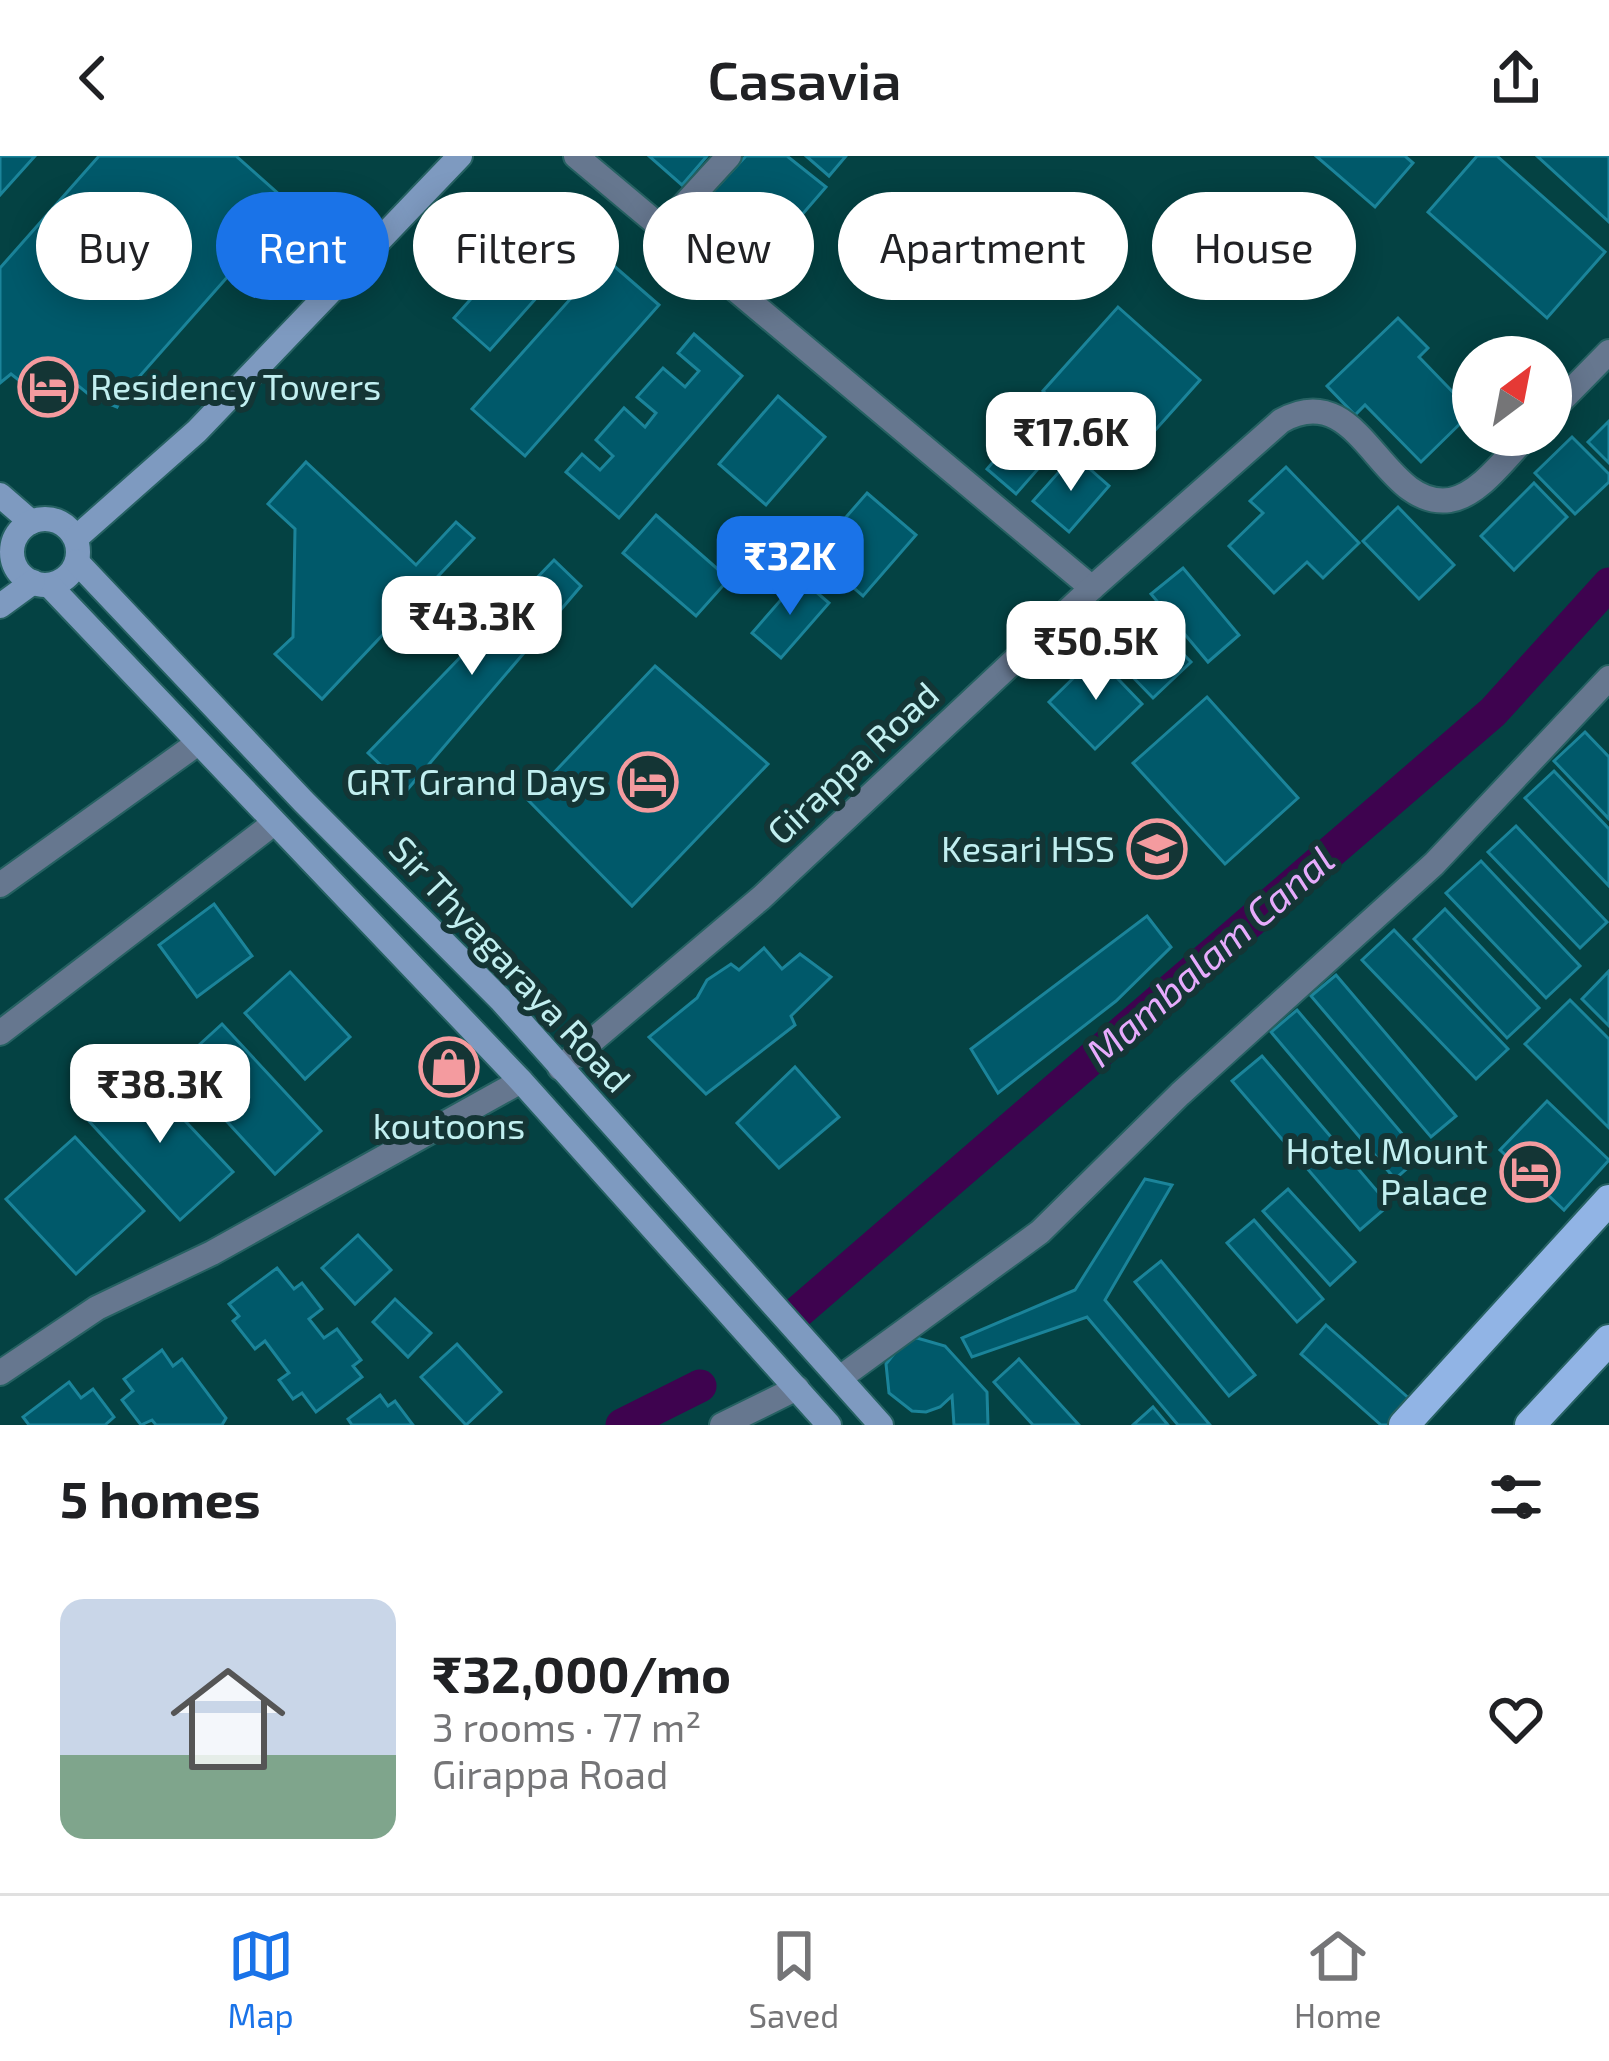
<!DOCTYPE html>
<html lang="en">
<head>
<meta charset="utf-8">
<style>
  :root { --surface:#fff; --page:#f2f2f2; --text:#202124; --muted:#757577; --line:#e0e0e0; --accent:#1a73e8 }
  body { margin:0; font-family:"Exo 2",sans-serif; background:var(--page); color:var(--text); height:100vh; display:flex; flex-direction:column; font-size:45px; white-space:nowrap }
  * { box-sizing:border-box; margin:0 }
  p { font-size:39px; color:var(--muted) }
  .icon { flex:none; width:66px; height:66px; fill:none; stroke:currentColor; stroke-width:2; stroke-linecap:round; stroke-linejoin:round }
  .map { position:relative; height:1269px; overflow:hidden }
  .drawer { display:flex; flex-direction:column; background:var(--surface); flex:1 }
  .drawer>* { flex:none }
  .top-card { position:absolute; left:36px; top:36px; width:1539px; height:108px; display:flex; gap:24px }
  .needle { width:78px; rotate:32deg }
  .buttons { position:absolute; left:1452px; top:180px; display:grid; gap:24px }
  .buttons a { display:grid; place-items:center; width:120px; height:120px; border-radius:50%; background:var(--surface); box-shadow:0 6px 30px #0003; font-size:60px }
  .price { position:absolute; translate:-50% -102px; padding:0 27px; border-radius:24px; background:#fff; color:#222; font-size:39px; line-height:78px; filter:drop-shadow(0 3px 6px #0008) }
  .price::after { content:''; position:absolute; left:50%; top:72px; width:36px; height:27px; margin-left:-18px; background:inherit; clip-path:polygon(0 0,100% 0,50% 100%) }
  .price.on { background:var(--accent); color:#fff }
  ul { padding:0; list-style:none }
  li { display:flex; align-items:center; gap:36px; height:300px; padding:0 60px }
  li span { display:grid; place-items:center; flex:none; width:336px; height:240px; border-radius:24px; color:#555 }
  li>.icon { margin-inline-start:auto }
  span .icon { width:144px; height:144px; fill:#fffc; stroke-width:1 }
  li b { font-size:51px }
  h2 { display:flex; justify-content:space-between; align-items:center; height:144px; padding:0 60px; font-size:51px }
  .chip { padding:0 42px; border-radius:54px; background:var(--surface); box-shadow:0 6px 30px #0003; font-size:42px; line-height:108px }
  .chip.on { background:var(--accent); color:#fff }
  header { display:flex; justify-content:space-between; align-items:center; height:156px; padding:0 60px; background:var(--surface); font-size:54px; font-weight:600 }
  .menu { display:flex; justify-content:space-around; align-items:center; height:168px; border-top:3px solid var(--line); background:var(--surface); font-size:33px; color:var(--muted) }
  .menu a { display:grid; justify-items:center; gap:6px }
  .menu .on { color:var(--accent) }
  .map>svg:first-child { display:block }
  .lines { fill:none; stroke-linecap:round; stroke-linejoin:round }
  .canal { stroke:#3e034f; stroke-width:33 }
  .building { fill:#00596a; stroke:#1b849a; stroke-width:3 }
  .street-casing { stroke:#266162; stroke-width:28 }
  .secondary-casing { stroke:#266162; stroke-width:28 }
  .primary-casing { stroke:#266162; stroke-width:34 }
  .street { stroke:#66778f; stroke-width:24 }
  .secondary { stroke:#7e9ac0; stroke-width:24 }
  .primary { stroke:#91b4e5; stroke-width:30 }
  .labels { text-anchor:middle; stroke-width:12; stroke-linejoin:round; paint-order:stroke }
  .poi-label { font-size:36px; fill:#c1eff0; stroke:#143535; text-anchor:end }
  .street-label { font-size:36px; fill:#c1eff0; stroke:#143535 }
  .water-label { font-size:39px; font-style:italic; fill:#e6abfc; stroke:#143535 }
</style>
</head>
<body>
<header><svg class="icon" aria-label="back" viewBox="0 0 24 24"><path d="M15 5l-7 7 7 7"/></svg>Casavia<svg class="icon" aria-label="share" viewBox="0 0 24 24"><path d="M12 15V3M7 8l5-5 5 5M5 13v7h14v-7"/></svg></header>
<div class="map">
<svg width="1609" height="1269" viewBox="0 0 1609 1269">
  <rect width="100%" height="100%" fill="#044243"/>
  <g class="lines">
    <!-- canal -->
    <g class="canal">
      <polyline points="797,1157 1493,556 1609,428"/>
      <polyline points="622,1269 700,1230"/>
    </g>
  </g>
  <!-- building -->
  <g class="building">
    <polygon points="0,0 35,0 0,39"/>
    <polygon points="99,0 236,0 291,49 123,239 117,251 92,241 60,215 43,226 25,229 11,218 0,227 0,112"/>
    <polygon points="649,0 707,0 682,29"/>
    <polygon points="746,0 787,0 826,31 768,98 704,45"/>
    <polygon points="806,0 846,0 829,20"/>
    <polygon points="1316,0 1405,0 1413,7 1375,51"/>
    <polygon points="1477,0 1497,0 1605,96 1547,162 1428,56"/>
    <polygon points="1537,0 1609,0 1609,66"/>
    <polygon points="534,72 571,103 490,194 454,162"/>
    <polygon points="606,103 659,149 525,300 472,253"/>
    <polygon points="1118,151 1200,224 1125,308 1043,235"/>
    <polygon points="1398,162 1428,192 1419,201 1472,256 1421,306 1365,249 1355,259 1327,230"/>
    <polygon points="694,178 742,220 619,362 566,316 582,298 600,314 613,300 596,284 624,252 645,271 656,257 637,241 663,212 685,231 699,215 678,197"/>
    <polygon points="778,240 825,281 766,349 719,308"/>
    <polygon points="1609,265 1609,307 1588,286"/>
    <polygon points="1023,271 1052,297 1016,338 987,313"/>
    <polygon points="1572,281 1609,318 1609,326 1575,358 1535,317"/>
    <polygon points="1074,299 1109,330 1069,376 1033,345"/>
    <polygon points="306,306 416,409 456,366 474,382 322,543 275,498 293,481 295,373 268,348"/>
    <polygon points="1286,311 1359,387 1323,422 1307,406 1274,437 1229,390 1263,357 1250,345"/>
    <polygon points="1534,327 1567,361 1514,414 1481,380"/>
    <polygon points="867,337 916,379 863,440 814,398"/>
    <polygon points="1398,351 1454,409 1419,443 1363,385"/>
    <polygon points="656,359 729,423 696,460 623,397"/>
    <polygon points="554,404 581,430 407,634 368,597"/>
    <polygon points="1183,412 1239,479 1208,506 1151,438"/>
    <polygon points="800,422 829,447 781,502 752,477"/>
    <polygon points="1134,448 1191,506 1153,542 1096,483"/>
    <polygon points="1096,500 1142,548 1095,593 1049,546"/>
    <polygon points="655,510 768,608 632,750 528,644"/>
    <polygon points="1207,541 1298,642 1225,708 1133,607"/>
    <polygon points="1585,576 1609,601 1609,663 1554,605"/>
    <polygon points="1554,615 1609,673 1609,730 1525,642"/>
    <polygon points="1516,670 1607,766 1580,792 1488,696"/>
    <polygon points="1481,705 1580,810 1546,842 1446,737"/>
    <polygon points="214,748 252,800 197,841 159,789"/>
    <polygon points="1445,753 1539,852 1507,882 1414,783"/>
    <polygon points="1147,760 1171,791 1116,845 998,937 971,893"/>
    <polygon points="1394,774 1508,893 1476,923 1362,804"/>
    <polygon points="764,792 782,813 800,798 831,821 791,860 795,869 706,938 649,881 697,842 707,824 731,808 739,814"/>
    <polygon points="1609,815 1609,870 1582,843"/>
    <polygon points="290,816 350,881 305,923 245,857"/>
    <polygon points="1336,819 1456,960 1431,981 1311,840"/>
    <polygon points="1570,844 1609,883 1609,972 1525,888"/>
    <polygon points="1297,854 1421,1000 1395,1023 1271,876"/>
    <polygon points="222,868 321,975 275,1018 176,910"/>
    <polygon points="1262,900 1389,1049 1360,1074 1232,925"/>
    <polygon points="795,911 839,961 779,1012 737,967"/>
    <polygon points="140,917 233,1016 180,1064 88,964"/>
    <polygon points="1547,945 1609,1004 1564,1054 1500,994"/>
    <polygon points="75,981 144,1055 76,1118 6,1043"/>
    <polygon points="1145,1023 1172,1029 1105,1144 1210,1269 1178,1269 1087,1161 972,1201 962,1182 1075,1134"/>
    <polygon points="1288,1033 1355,1106 1330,1129 1263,1055"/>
    <polygon points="1254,1064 1323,1143 1297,1166 1227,1087"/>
    <polygon points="358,1079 391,1114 355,1148 322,1112"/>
    <polygon points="1161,1105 1255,1219 1229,1240 1135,1126"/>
    <polygon points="277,1112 294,1133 302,1127 322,1153 309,1163 324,1182 337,1173 361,1204 353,1210 362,1221 316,1256 302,1237 293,1243 279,1224 289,1217 265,1185 255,1193 233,1165 239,1160 229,1148"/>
    <polygon points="395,1143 431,1177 408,1201 373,1166"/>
    <polygon points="1326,1169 1412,1245 1390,1269 1381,1269 1301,1198"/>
    <polygon points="917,1182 945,1190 987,1236 988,1269 954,1269 952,1240 940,1251 926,1256 912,1255 889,1237 886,1208 903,1186"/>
    <polygon points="457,1188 501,1236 466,1269 421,1221"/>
    <polygon points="162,1194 173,1210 182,1203 226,1262 222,1269 156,1269 152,1264 141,1269 122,1244 133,1235 124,1223"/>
    <polygon points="1019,1203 1079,1269 1033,1269 994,1226"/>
    <polygon points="69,1226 81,1242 93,1233 114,1261 105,1269 29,1269 23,1261"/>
    <polygon points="380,1239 388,1250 395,1245 413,1269 352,1269 348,1263"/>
    <polygon points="1153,1251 1168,1269 1133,1269"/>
  </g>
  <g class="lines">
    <!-- street casing -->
    <g class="street-casing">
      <g id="street">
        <polyline points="576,0 1092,432"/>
        <polyline points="663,72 729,0"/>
        <polyline points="1551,255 1609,196"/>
        <polyline points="0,729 198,587"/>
        <polyline points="0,877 274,667"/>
        <path d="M560,912L761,742L1092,432L1281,265C1362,219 1380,354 1450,344C1480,339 1507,300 1528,279"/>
        <polyline points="0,1217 97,1152 212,1097 521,925"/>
        <polyline points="840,1222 1040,1076 1180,938 1434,708 1609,522"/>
        <polyline points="722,1269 797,1232"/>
      </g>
    </g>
    <!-- secondary casing -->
    <g class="secondary-casing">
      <g id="secondary">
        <polyline points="0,339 31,366"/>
        <circle cx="45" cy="396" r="33"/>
        <polyline points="76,382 197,275 460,0"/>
        <polyline points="77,406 303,645 501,844 881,1269"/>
        <polyline points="49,429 521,925 829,1269"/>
        <polyline points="0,450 33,426"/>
      </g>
    </g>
    <!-- primary casing -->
    <g class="primary-casing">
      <g id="primary">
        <polyline points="1404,1269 1609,1044"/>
        <polyline points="1530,1269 1609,1184"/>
      </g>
    </g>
    <!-- street -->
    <use href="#street" class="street"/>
    <!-- secondary -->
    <use href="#secondary" class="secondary"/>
    <!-- primary -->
    <use href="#primary" class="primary"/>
  </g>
  <!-- icons -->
  <defs>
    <g id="hotel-ring" transform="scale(3)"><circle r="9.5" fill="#143535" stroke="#f49b9f" stroke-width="1.5"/><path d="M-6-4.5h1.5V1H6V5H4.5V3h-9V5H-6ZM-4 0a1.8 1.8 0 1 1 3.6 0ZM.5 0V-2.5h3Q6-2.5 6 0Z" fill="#f49b9f"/></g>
    <g id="school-ring" transform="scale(3)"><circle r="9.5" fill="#143535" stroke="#f49b9f" stroke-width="1.5"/><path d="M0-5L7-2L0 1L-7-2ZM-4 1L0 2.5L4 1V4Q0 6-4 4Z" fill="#f49b9f"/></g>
    <g id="shop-ring" transform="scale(3)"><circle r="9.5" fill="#143535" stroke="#f49b9f" stroke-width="1.5"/><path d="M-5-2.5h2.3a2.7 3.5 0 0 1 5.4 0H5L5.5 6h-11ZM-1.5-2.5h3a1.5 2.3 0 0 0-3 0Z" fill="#f49b9f"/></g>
  </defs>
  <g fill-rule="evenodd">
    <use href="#hotel-ring" x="48" y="231"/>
    <use href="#hotel-ring" x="648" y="626"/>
    <use href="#school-ring" x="1157" y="693"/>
    <use href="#shop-ring" x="449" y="911"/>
    <use href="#hotel-ring" x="1530" y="1016"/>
  </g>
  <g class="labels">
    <!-- poi labels -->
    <g class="poi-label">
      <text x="90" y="244" text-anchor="start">Residency Towers</text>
      <text x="606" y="639">GRT Grand Days</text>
      <text x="1115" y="706">Kesari HSS</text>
      <text x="449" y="983" text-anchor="middle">koutoons</text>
      <text x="1488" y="1008">Hotel Mount<tspan x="1488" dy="41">Palace</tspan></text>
    </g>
    <!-- street labels -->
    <g class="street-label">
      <text transform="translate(853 607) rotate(-43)" y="13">Girappa Road</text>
      <text transform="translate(510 808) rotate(47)" y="13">Sir Thyagaraya Road</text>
    </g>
    <!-- water labels -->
    <g class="water-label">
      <text transform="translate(1210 800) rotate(-41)" y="14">Mambalam Canal</text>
    </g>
  </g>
</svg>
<div class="buttons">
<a><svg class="needle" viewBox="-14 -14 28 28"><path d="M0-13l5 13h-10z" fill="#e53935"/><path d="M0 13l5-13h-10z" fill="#757577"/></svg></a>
</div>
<b class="price" style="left:1071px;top:338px">₹17.6K</b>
<b class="price on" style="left:790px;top:462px">₹32K</b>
<b class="price" style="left:472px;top:522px">₹43.3K</b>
<b class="price" style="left:1096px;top:547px">₹50.5K</b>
<b class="price" style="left:160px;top:990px">₹38.3K</b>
<div class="top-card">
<a class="chip">Buy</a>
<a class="chip on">Rent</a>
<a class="chip">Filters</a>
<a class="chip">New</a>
<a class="chip">Apartment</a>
<a class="chip">House</a>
</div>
</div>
<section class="drawer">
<h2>5 homes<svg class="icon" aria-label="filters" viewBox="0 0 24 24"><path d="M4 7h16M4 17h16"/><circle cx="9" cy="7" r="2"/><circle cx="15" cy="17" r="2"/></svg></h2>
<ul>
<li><span style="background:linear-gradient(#c9d6e8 65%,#7fa58c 0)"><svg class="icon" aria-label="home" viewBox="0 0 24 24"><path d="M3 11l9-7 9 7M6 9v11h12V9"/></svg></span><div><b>₹32,000/mo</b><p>3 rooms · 77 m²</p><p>Girappa Road</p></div><svg class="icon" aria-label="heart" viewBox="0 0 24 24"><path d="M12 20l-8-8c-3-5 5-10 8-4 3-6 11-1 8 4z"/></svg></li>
</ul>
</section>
<nav class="menu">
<a class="on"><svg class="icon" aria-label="map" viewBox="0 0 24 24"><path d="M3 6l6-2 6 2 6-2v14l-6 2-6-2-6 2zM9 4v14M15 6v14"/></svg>Map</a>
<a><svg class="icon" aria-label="saved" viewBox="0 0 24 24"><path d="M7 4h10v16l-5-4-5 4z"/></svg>Saved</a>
<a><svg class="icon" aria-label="home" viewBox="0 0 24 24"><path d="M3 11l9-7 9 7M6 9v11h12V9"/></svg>Home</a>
</nav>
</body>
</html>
